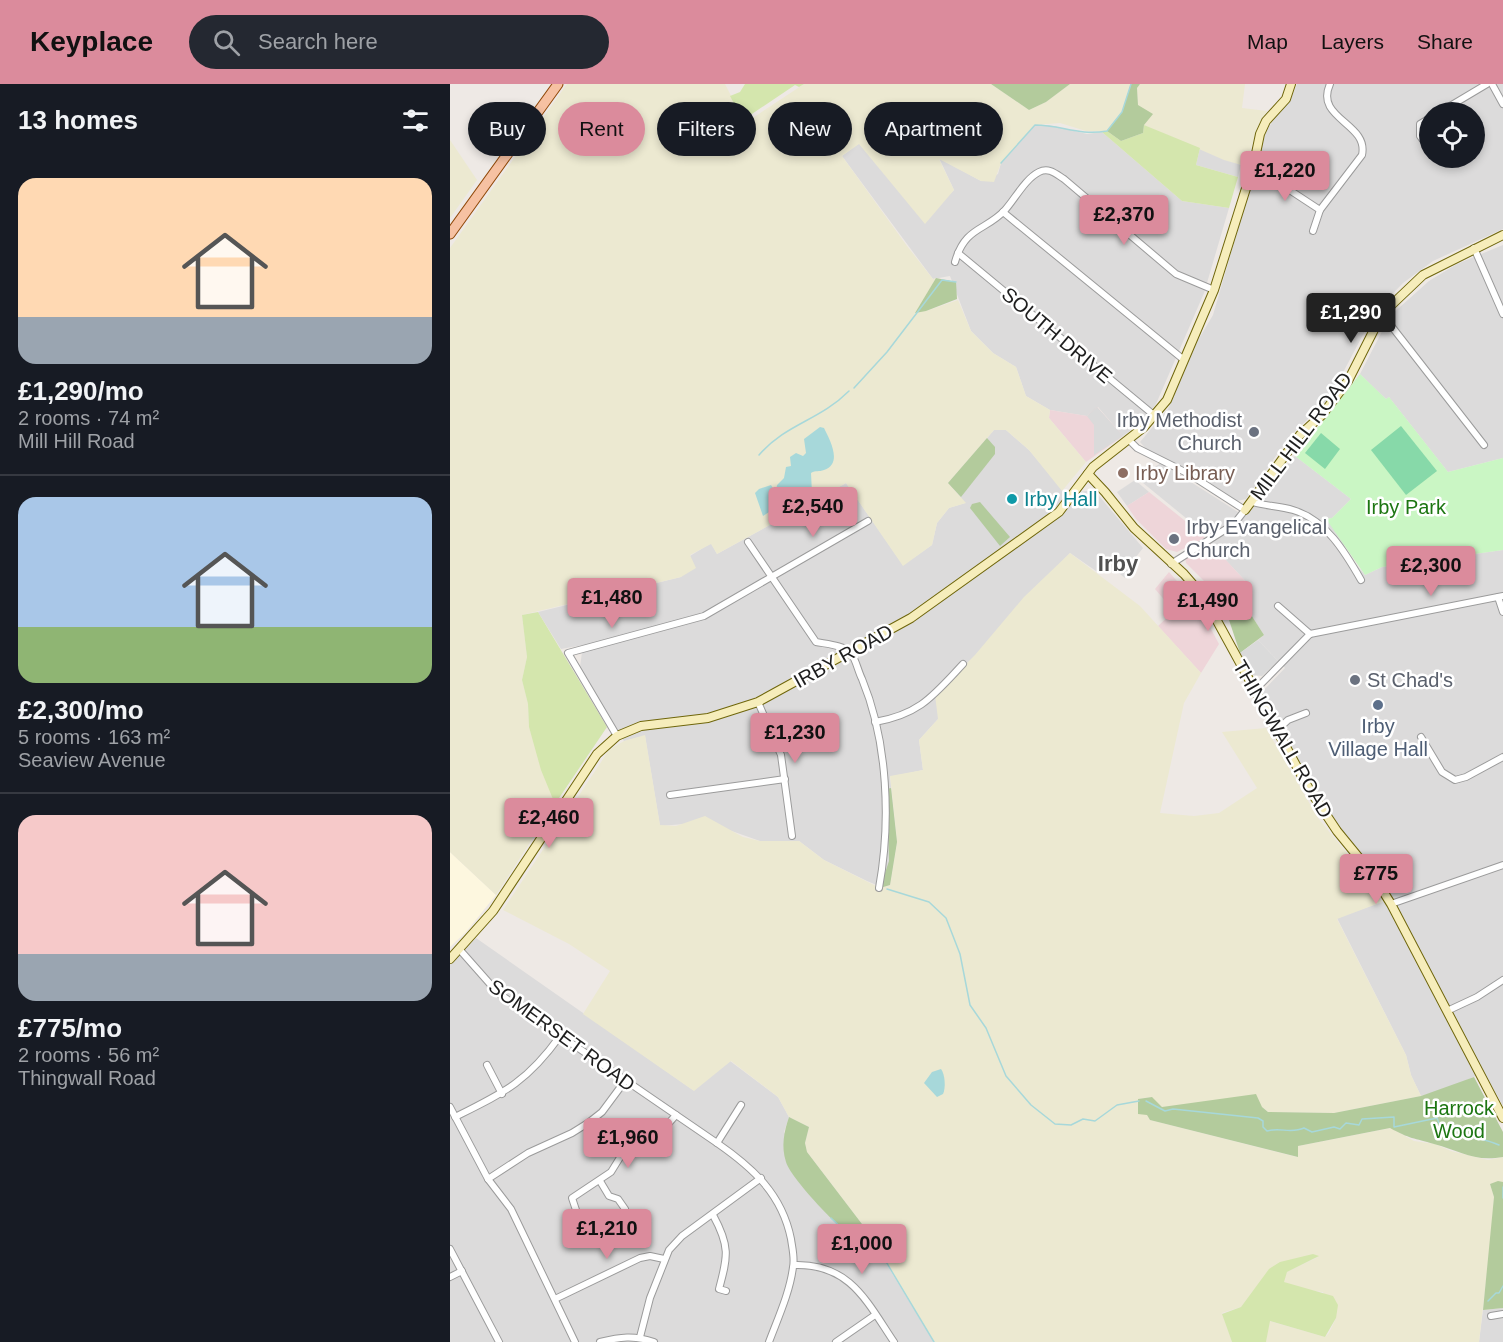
<!DOCTYPE html>
<html lang="en">
<head>
<meta charset="utf-8">
<style>
  :root { --surface:#171b24; --page:#242831; --text:#f1f3f6; --muted:#9ea1a6; --line:#363941; --accent:#db8b9c }
  body { margin:0; font-family:Helvetica,sans-serif; background:var(--page); color:var(--text); height:100vh; display:flex; flex-direction:column; font-size:22px; white-space:nowrap }
  * { box-sizing:border-box; margin:0 }
  p { font-size:20px; color:var(--muted) }
  .icon { flex:none; width:33px; height:33px; fill:none; stroke:currentColor; stroke-width:2; stroke-linecap:round; stroke-linejoin:round }
  .map { position:relative; flex:1; overflow:hidden }
  .details { display:flex; flex-direction:column; background:var(--surface); width:450px }
  .details>* { flex:none }
  .guide { position:absolute; left:18px; top:18px; width:570px; height:54px; display:flex; gap:12px }
  .fabs { position:absolute; left:969px; top:18px; display:grid; gap:12px }
  .fabs a { display:grid; place-items:center; width:66px; height:66px; border-radius:50%; background:var(--surface); box-shadow:0 3px 9px #0003; font-size:30px }
  .price { position:absolute; translate:-50% -51px; padding:0 14px; border-radius:6px; background:var(--accent); color:#111; font-size:20px; line-height:39px; filter:drop-shadow(0 2px 3px #0008) }
  .price::after { content:''; position:absolute; left:50%; top:36px; width:18px; height:14px; margin-left:-9px; background:inherit; clip-path:polygon(0 0,100% 0,50% 100%) }
  .price.current { background:#222; color:#fff }
  ul { padding:0; list-style:none }
  li { display:grid; align-content:center; gap:12px; height:318px; padding:0 18px }
  li+li { border-top:2px solid var(--line) }
  li span { display:grid; place-items:center; height:186px; border-radius:18px; color:#555 }
  li>.icon { margin-inline-start:auto }
  span .icon { width:108px; height:108px; fill:#fffc; stroke-width:1 }
  li b { font-size:26px }
  h2 { display:flex; justify-content:space-between; align-items:center; height:72px; padding:0 18px; font-size:26px }
  .chip { padding:0 21px; border-radius:27px; background:var(--surface); box-shadow:0 3px 9px #0003; font-size:21px; line-height:54px }
  .chip.current { background:var(--accent); color:#111 }
  header { display:flex; align-items:center; gap:36px; box-sizing:border-box; height:84px; padding:0 30px; background:var(--accent); color:#111 }
  header strong { font-size:28px }
  nav { display:flex; gap:33px; margin-inline-start:auto; font-size:21px }
  .search { width:420px; height:54px; background:var(--page); display:flex; align-items:center; gap:15px; box-sizing:border-box; padding:0 21px; border-radius:33px; color:var(--muted); font-size:22px }
  main { display:flex; flex:1; min-height:0 }
  .map>svg:first-child { display:block }
  .residential { fill:#dcdbdb; fill-rule:evenodd }
  .commercial { fill:#eed5d9 }
  .education { fill:#fdf7df }
  .farmland { fill:#ece9d1 }
  .grass { fill:#d4e6ad }
  .forest { fill:#b3cb9c }
  .park { fill:#caf6c4 }
  .pitch { fill:#87d9a9 }
  .parking { fill:#dadada }
  .water { fill:#a7d8da }
  .lines { fill:none; stroke-linecap:round; stroke-linejoin:round }
  .stream { stroke:#a7d8da; stroke-width:1.5 }
  .street-casing { stroke:#9b9b9b; stroke-width:8 }
  .secondary-casing { stroke:#6f660b; stroke-width:10 }
  .primary-casing { stroke:#904808; stroke-width:11 }
  .street { stroke:#fff; stroke-width:6 }
  .secondary { stroke:#f6edbb; stroke-width:8 }
  .primary { stroke:#f6c1a2; stroke-width:9 }
  .worship-dot { fill:#6b7280; stroke:#fff; stroke-width:2 }
  .education-dot { fill:#8d6e63; stroke:#fff; stroke-width:2 }
  .culture-dot { fill:#0f9aa8; stroke:#fff; stroke-width:2 }
  .service-dot { fill:#5c6f8a; stroke:#fff; stroke-width:2 }
  .labels { text-anchor:middle; stroke-width:5; stroke-linejoin:round; paint-order:stroke }
  .street-label { font-size:20px; fill:#1e1e1e; stroke:#fff }
  .worship-label { font-size:20px; fill:#5b616d; stroke:#fff; text-anchor:start }
  .education-label { font-size:20px; fill:#785e54; stroke:#fff; text-anchor:start }
  .culture-label { font-size:20px; fill:#0d838f; stroke:#fff; text-anchor:start }
  .park-label { font-size:20px; fill:#1d7612; stroke:#fff }
  .service-label { font-size:20px; fill:#4e5e75; stroke:#fff }
  .quarter-label { font-size:22px; font-weight:bold; fill:#515151; stroke:#fff }
</style>
</head>
<body>
<header>
<strong>Keyplace</strong>
<div class="search"><svg class="icon" aria-label="search" viewBox="0 0 24 24"><circle cx="10" cy="10" r="6"/><path d="M15 15l6 6"/></svg>Search here</div>
<nav><a>Map</a><a>Layers</a><a>Share</a></nav>
</header>
<main>
<section class="details">
<h2>13 homes<svg class="icon" aria-label="filters" viewBox="0 0 24 24"><path d="M4 7h16M4 17h16"/><circle cx="9" cy="7" r="2"/><circle cx="15" cy="17" r="2"/></svg></h2>
<ul>
<li><span style="background:linear-gradient(#ffd9b3 75%,#9aa5b1 0)"><svg class="icon" aria-label="home" viewBox="0 0 24 24"><path d="M3 11l9-7 9 7M6 9v11h12V9"/></svg></span><div><b>£1,290/mo</b><p>2 rooms · 74 m²</p><p>Mill Hill Road</p></div></li>
<li><span style="background:linear-gradient(#a9c7e8 70%,#8fb573 0)"><svg class="icon" aria-label="home" viewBox="0 0 24 24"><path d="M3 11l9-7 9 7M6 9v11h12V9"/></svg></span><div><b>£2,300/mo</b><p>5 rooms · 163 m²</p><p>Seaview Avenue</p></div></li>
<li><span style="background:linear-gradient(#f6c9c9 75%,#9aa5b1 0)"><svg class="icon" aria-label="home" viewBox="0 0 24 24"><path d="M3 11l9-7 9 7M6 9v11h12V9"/></svg></span><div><b>£775/mo</b><p>2 rooms · 56 m²</p><p>Thingwall Road</p></div></li>
</ul>
</section>
<div class="map">
<svg width="1053" height="1258" viewBox="0 0 1053 1258">
  <rect width="100%" height="100%" fill="#eee9e5"/>
  <!-- residential -->
  <g class="residential">
    <path d="M847,0H1053V145L983,177L953,199L925,228L879,315L839,353L796,415L787,417L741,386L699,368L690,358L718,325L747,258L763,231L817,45L842,12ZM980,28H1024V74H980Z"/>
    <polygon points="585,41 599,41 637,50 652,48 732,117 779,124 754,209 706,320 693,337 673,352 648,323 637,332 600,326 576,312 566,283 543,269 521,247 500,192 483,195 392,72 409,59 500,110 504,106 489,74 531,97 548,90 551,79"/>
    <polygon points="750,64 791,81 788,93 746,81"/>
    <polygon points="1053,161 1053,374 998,388 939,313 936,315 910,290 940,232 979,197 1007,180"/>
    <polygon points="544,346 556,346 579,366 622,417 629,408 644,406 693,464 678,483 682,487 675,494 661,483 646,487 620,469 494,605 488,635 469,656 473,686 440,693 447,758 440,801 429,802 417,797 374,776 349,757 310,757 276,745 234,740 210,742 195,652 174,657 130,583 133,561 111,565 88,528 231,493 240,472 261,459 267,470 396,399 453,481 482,461 487,439 499,424 515,419 498,399"/>
    <polygon points="845,372 901,415 882,434 877,435 893,457 896,468 915,491 932,483 1053,466 1053,1022 1034,988 1002,1003 971,1012 961,991 956,971 887,834 943,814 897,757 833,656 810,610 835,584 808,556 814,551 798,526 801,524 800,502 760,459 794,433"/>
    <polygon points="711,379 788,428 786,433 758,452 687,394"/>
    <polygon points="685,396 699,408 677,422 667,408"/>
    <polygon points="26,854 243,1006 280,977 328,1013 339,1033 334,1048 381,1134 413,1165 426,1163 484,1258 0,1258 0,879"/>
    <polygon points="1053,1224 1053,1258 1029,1258 1033,1226"/>
  </g>
  <!-- commercial -->
  <g class="commercial">
    <polygon points="647,323 673,352 636,378 599,334 600,326 637,332"/>
    <polygon points="699,408 739,440 755,454 727,468 716,465 686,435 677,422"/>
    <polygon points="760,459 800,502 793,508 798,526 779,536 767,510 736,479 735,473"/>
    <polygon points="719,488 748,521 769,560 751,589 708,542 724,527 705,505"/>
  </g>
  <!-- education -->
  <polygon class="education" points="0,768 46,811 16,848 0,863"/>
  <!-- farmland -->
  <g class="farmland">
    <polygon points="117,0 275,0 295,39 354,0 541,0 579,26 596,18 620,0 681,0 672,28 657,47 636,47 610,39 585,41 551,79 544,98 531,97 489,75 504,106 475,140 409,60 392,72 457,162 483,195 486,194 467,226 476,227 508,216 521,247 543,269 566,283 576,312 600,326 599,334 636,378 612,407 579,366 556,346 544,346 498,399 516,419 499,424 487,439 482,461 453,482 396,399 267,470 261,460 240,471 246,484 231,493 72,531 77,573 72,596 78,620 79,643 105,720 46,811 0,768 0,164"/>
    <polygon points="690,0 795,0 792,24 817,27 807,46 795,82 774,76 694,41 688,21 687,4"/>
    <polygon points="0,56 27,96 0,134"/>
    <polygon points="620,469 690,522 751,589 734,619 710,729 744,732 769,729 807,704 772,648 816,644 868,734 919,796 932,818 887,835 956,971 961,991 971,1012 884,1029 818,1028 812,1023 712,1023 701,1013 688,1015 700,1036 847,1073 848,1062 941,1044 964,1057 985,1060 1001,1067 1038,1076 1053,1073 1053,1098 1040,1100 1044,1113 1041,1153 1029,1258 816,1258 819,1237 875,1253 879,1249 886,1234 873,1208 857,1206 833,1198 837,1188 868,1173 819,1186 791,1223 772,1229 782,1258 484,1258 422,1153 357,1068 355,1059 359,1043 339,1033 328,1013 281,977 244,1007 133,930 160,887 119,860 53,826 159,666 174,657 195,651 210,741 226,742 255,732 293,753 310,757 349,757 374,776 430,804 440,801 447,758 440,692 473,686 469,656 488,635 485,611 525,571 574,513"/>
  </g>
  <!-- grass -->
  <g class="grass">
    <polygon points="295,0 354,0 349,3 345,1 293,36 280,12 290,8"/>
    <polygon points="694,41 750,64 746,81 788,93 779,124 732,117 652,48 657,47 671,57 693,49"/>
    <polygon points="88,528 157,643 105,720 91,686 79,643 78,620 72,596 77,573 72,531"/>
    <polygon points="863,1170 869,1172 837,1188 834,1198 883,1212 888,1221 886,1234 875,1253 820,1237 816,1258 782,1258 772,1230 791,1223 819,1185 830,1178"/>
  </g>
  <!-- forest -->
  <g class="forest">
    <polygon points="541,0 620,0 596,18 579,26"/>
    <polygon points="681,0 690,0 687,4 688,21 703,30 694,41 693,49 671,57 657,47 672,28"/>
    <polygon points="486,194 506,198 507,215 476,227 465,229"/>
    <polygon points="537,354 545,363 545,370 511,413 498,399"/>
    <polygon points="530,418 560,453 550,462 520,424 522,420"/>
    <polygon points="798,526 814,551 790,569 779,536"/>
    <polygon points="441,704 447,758 440,801 430,804 439,777 437,705"/>
    <path d="M1024,993L1053,1048V1073C1023,1078 1011,1067 984,1060C964,1054 960,1055 940,1044L848,1062V1073L700,1036L697,1031L688,1030V1015L702,1013L712,1023L806,1010L812,1023L818,1028L884,1029L971,1012Z"/>
    <path d="M339,1033L359,1043L355,1059L357,1068L428,1161L414,1165C397,1152 342,1097 336,1078C331,1062 334,1048 339,1033Z"/>
    <polygon points="1048,1097 1053,1098 1053,1224 1033,1226 1044,1113 1040,1100"/>
  </g>
  <!-- park -->
  <polygon class="park" points="910,290 936,315 939,313 998,388 1053,374 1053,466 932,483 915,491 876,435 882,434 901,415 845,372"/>
  <!-- pitch -->
  <g class="pitch">
    <polygon points="951,342 987,387 956,411 921,366"/>
    <polygon points="871,349 890,365 875,385 855,369"/>
  </g>
  <!-- parking -->
  <g class="parking">
    <polygon points="647,323 673,352 644,371 644,341 637,332"/>
    <polygon points="808,556 828,577 812,592 803,591 790,569"/>
  </g>
  <!-- water -->
  <g class="water">
    <path d="M370,343L374,344C380,356 393,380 374,386C369,388 366,386 361,389L362,409L339,415L313,432L305,409L309,405L321,401L326,409L327,401L334,394L336,383L341,382L340,373L346,369L353,372L356,369L354,355Z"/>
    <path d="M491,985C495,990 496,1004 493,1010L487,1013L474,999L482,988Z"/>
  </g>
  <g class="lines">
    <!-- stream -->
    <g class="stream">
      <path d="M551,79L585,41C612,41 628,52 657,47L672,28L681,0"/>
      <polyline points="404,304 437,268 492,196 506,198"/>
      <path d="M309,371C337,339 369,337 399,307"/>
      <polyline points="437,805 479,818 496,834 510,870 520,921 536,944 556,992 581,1021 605,1040 621,1041 633,1035 645,1037 667,1021 689,1017"/>
      <path d="M696,1017L715,1027L723,1025L808,1034L813,1037V1043L817,1047C830,1043 841,1050 854,1044L862,1048L884,1043L890,1045L896,1039L909,1041L912,1035L944,1033V1043L987,1034L989,1039L995,1046L1003,1043C1016,1055 1032,1053 1049,1061"/>
      <polyline points="1053,1103 1053,1114"/>
      <polyline points="381,1134 414,1165 424,1162 432,1171 484,1258"/>
      <polyline points="1038,1217 1046,1209 1049,1209 1053,1202"/>
    </g>
    <!-- street casing -->
    <g class="street-casing">
      <g id="street">
        <polyline points="1042,0 1053,20"/>
        <polyline points="990,28 1037,0"/>
        <polyline points="980,34 970,40 970,52 980,66"/>
        <polyline points="840,94 835,103 870,126"/>
        <polyline points="553,128 734,276"/>
        <path d="M863,147L870,126L912,71C919,39 864,35 880,0"/>
        <polyline points="1024,164 1053,230"/>
        <polyline points="508,169 705,332"/>
        <path d="M505,178C515,142 536,147 555,126C565,115 575,95 589,88C599,83 606,90 614,95L726,190L764,206"/>
        <polyline points="932,230 1034,361"/>
        <polyline points="678,355 687,364 739,390 795,426 784,440 721,480"/>
        <path d="M802,418C815,422 830,422 843,426C876,436 895,468 911,496"/>
        <path d="M298,458L366,558C376,560 394,561 401,569C406,576 408,587 412,595C438,658 441,738 429,804"/>
        <polyline points="1048,513 1053,528"/>
        <polyline points="828,522 860,550"/>
        <polyline points="804,607 860,550 1053,512"/>
        <polyline points="308,618 331,671 342,752"/>
        <path d="M425,638C470,630 483,612 513,580"/>
        <polyline points="826,647 838,636 856,629"/>
        <polyline points="167,652 118,569 254,532 418,437"/>
        <polyline points="971,653 992,688 1005,696 1016,693 1053,673"/>
        <polyline points="220,711 335,695"/>
        <polyline points="941,820 1053,781"/>
        <path d="M10,866L48,909L267,1059C303,1084 332,1110 341,1155C342,1163 345,1174 343,1183C340,1208 328,1234 319,1258"/>
        <polyline points="997,927 1027,913 1053,896"/>
        <polyline points="37,981 52,1010"/>
        <polyline points="0,1023 38,1095 61,1125 125,1258"/>
        <path d="M5,1033C55,1008 77,998 110,952"/>
        <polyline points="267,1059 291,1021"/>
        <polyline points="38,1095 78,1069 122,1049 138,1039 152,1028 175,997"/>
        <polyline points="150,1097 159,1112 168,1115 175,1125"/>
        <path d="M263,1131C280,1162 278,1172 269,1205L276,1207"/>
        <polyline points="132,1144 122,1114 161,1088 182,1054 209,1041 218,1040 226,1031"/>
        <polyline points="130,1150 132,1144 141,1144"/>
        <polyline points="0,1165 49,1258"/>
        <path d="M344,1181C400,1179 417,1218 444,1258"/>
        <polyline points="0,1193 12,1187"/>
        <polyline points="105,1215 190,1174 200,1172 214,1175"/>
        <polyline points="1041,1232 1053,1230"/>
        <polyline points="190,1253 200,1214 219,1166 232,1152 311,1094"/>
        <path d="M150,1258C170,1253 184,1251 204,1258"/>
        <polyline points="386,1258 425,1231"/>
      </g>
    </g>
    <!-- secondary casing -->
    <g class="secondary-casing">
      <g id="secondary">
        <polyline points="638,390 655,408 684,444 734,490 754,513 859,705 887,747 923,791 941,820 1053,1034"/>
        <polyline points="795,426 850,351 872,331 898,297 932,230 973,191 1053,151"/>
        <polyline points="0,875 43,827 147,670 167,652 191,642 258,634 308,618 461,534 609,428 643,383 694,343 717,316 764,206 804,79 810,50 816,37 836,15 841,0"/>
      </g>
    </g>
    <!-- primary casing -->
    <g class="primary-casing">
      <polyline id="primary" points="0,150 108,0"/>
    </g>
    <!-- street -->
    <use href="#street" class="street"/>
    <!-- secondary -->
    <use href="#secondary" class="secondary"/>
    <!-- primary -->
    <use href="#primary" class="primary"/>
  </g>
  <!-- markers -->
  <g class="worship-dot">
    <circle cx="804" cy="348" r="6"/>
    <circle cx="724" cy="455" r="6"/>
    <circle cx="905" cy="596" r="6"/>
  </g>
  <circle class="education-dot" cx="673" cy="389" r="6"/>
  <circle class="culture-dot" cx="562" cy="415" r="6"/>
  <circle class="service-dot" cx="928" cy="621" r="6"/>
  <g class="labels">
    <!-- street labels -->
    <g class="street-label">
      <text transform="translate(607 251) rotate(40)" y="7">SOUTH DRIVE</text>
      <text transform="translate(851 352) rotate(-53)" y="7">MILL HILL ROAD</text>
      <text transform="translate(393 572) rotate(-29)" y="7">IRBY ROAD</text>
      <text transform="translate(833 655) rotate(60)" y="7">THINGWALL ROAD</text>
      <text transform="translate(112 951) rotate(36)" y="7">SOMERSET ROAD</text>
    </g>
    <!-- worship labels -->
    <g class="worship-label">
      <text x="792" y="343" text-anchor="end">Irby Methodist<tspan x="792" dy="23">Church</tspan></text>
      <text x="736" y="450">Irby Evangelical<tspan x="736" dy="23">Church</tspan></text>
      <text x="917" y="603">St Chad's</text>
    </g>
    <!-- education labels -->
    <g class="education-label">
      <text x="685" y="396">Irby Library</text>
    </g>
    <!-- culture labels -->
    <g class="culture-label">
      <text x="574" y="422">Irby Hall</text>
    </g>
    <!-- park labels -->
    <g class="park-label">
      <text x="956" y="430">Irby Park</text>
      <text x="1009" y="1031">Harrock<tspan x="1009" dy="23">Wood</tspan></text>
    </g>
    <!-- service labels -->
    <g class="service-label">
      <text x="928" y="649">Irby<tspan x="928" dy="23">Village Hall</tspan></text>
    </g>
    <!-- quarter labels -->
    <g class="quarter-label">
      <text x="668" y="487">Irby</text>
    </g>
  </g>
</svg>
<div class="fabs">
<a><svg class="icon" aria-label="locate" viewBox="0 0 24 24"><circle cx="12" cy="12" r="6"/><path d="M12 2v4M12 18v4M2 12h4M18 12h4"/></svg></a>
</div>
<b class="price" style="left:835px;top:118px">£1,220</b>
<b class="price" style="left:674px;top:162px">£2,370</b>
<b class="price current" style="left:901px;top:260px">£1,290</b>
<b class="price" style="left:363px;top:454px">£2,540</b>
<b class="price" style="left:981px;top:513px">£2,300</b>
<b class="price" style="left:162px;top:545px">£1,480</b>
<b class="price" style="left:758px;top:548px">£1,490</b>
<b class="price" style="left:345px;top:680px">£1,230</b>
<b class="price" style="left:99px;top:765px">£2,460</b>
<b class="price" style="left:926px;top:821px">£775</b>
<b class="price" style="left:178px;top:1085px">£1,960</b>
<b class="price" style="left:157px;top:1176px">£1,210</b>
<b class="price" style="left:412px;top:1191px">£1,000</b>
<div class="guide">
<a class="chip">Buy</a>
<a class="chip current">Rent</a>
<a class="chip">Filters</a>
<a class="chip">New</a>
<a class="chip">Apartment</a>
</div>
</div>
</main>
</body>
</html>
